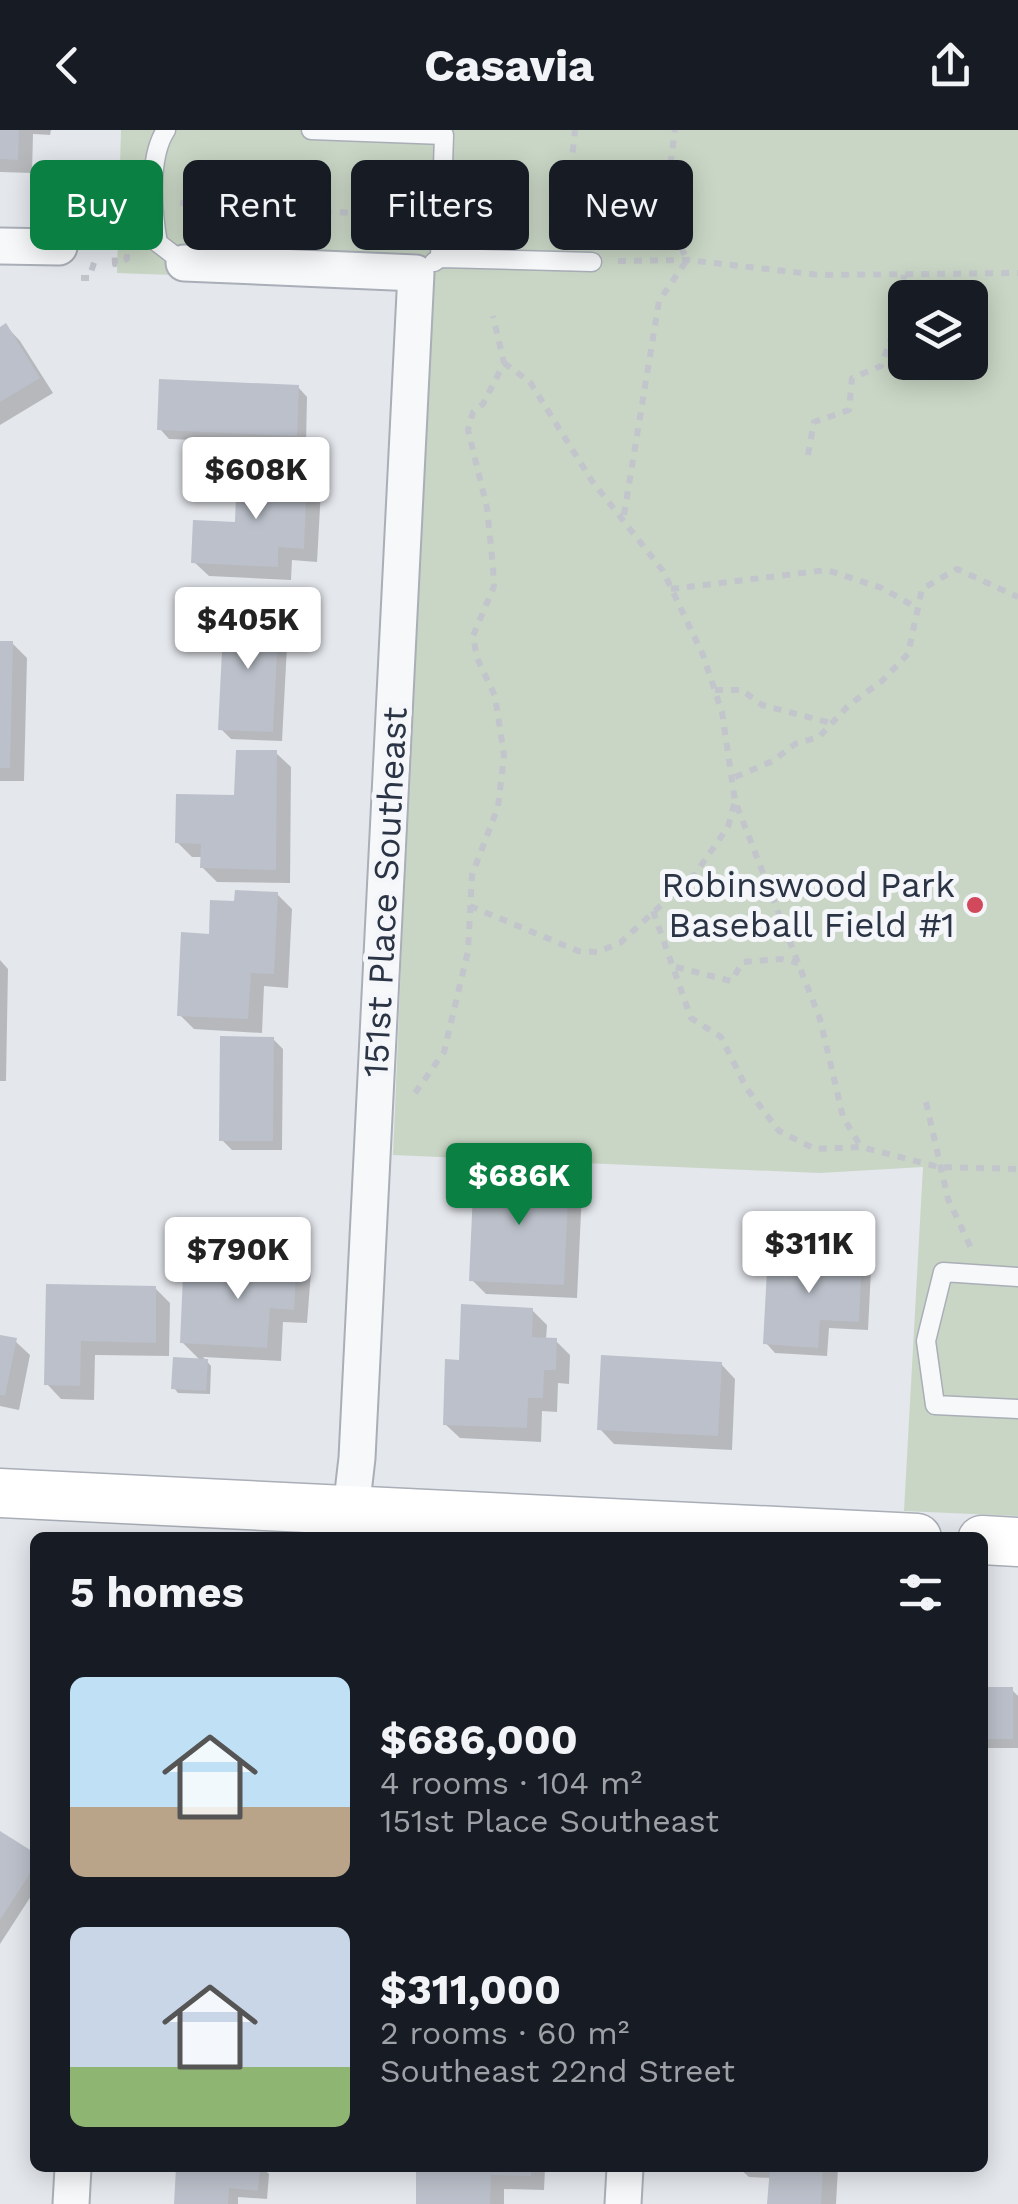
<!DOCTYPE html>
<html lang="en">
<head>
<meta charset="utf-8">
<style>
  :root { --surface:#171b24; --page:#242831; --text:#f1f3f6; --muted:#9ea1a6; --accent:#0b8043 }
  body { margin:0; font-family:"Work Sans",sans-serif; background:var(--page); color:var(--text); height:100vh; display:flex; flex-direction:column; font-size:38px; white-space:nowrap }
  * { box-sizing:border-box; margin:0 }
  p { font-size:32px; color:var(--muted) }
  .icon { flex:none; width:55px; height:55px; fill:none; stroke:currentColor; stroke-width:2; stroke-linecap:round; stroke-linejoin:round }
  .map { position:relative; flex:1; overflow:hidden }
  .drawer { position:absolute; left:30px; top:1402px; width:958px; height:640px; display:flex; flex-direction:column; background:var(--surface); border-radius:15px; box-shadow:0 5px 25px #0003 }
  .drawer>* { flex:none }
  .top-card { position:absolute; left:30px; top:30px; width:960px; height:90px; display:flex; gap:20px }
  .tools { position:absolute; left:888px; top:150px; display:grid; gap:20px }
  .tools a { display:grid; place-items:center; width:100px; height:100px; border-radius:15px; background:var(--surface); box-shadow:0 5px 25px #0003; font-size:50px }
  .price { position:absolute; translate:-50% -85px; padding:0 22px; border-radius:10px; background:#fff; color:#222; font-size:32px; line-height:65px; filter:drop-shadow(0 2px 5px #0008) }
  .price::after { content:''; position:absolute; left:50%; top:60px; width:30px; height:22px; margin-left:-15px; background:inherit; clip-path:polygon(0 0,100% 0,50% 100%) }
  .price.on { background:var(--accent); color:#fff }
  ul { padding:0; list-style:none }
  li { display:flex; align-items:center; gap:30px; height:250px; padding:0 40px }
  li span { display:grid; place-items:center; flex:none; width:280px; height:200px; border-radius:15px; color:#555 }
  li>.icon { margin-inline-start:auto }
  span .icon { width:120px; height:120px; fill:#fffc; stroke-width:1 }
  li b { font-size:42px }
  h2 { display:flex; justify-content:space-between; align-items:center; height:120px; padding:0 40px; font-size:42px }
  .chip { padding:0 35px; border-radius:15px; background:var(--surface); box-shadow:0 5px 25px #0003; font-size:35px; line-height:90px }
  .chip.on { background:var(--accent); color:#fff }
  header { display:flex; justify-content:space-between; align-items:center; height:130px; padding:0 40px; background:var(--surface); font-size:45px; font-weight:700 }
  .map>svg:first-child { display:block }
  .green { fill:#c9d6c5; fill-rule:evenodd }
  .shadow { fill:#0003 }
  .building { fill:#bbc0ca }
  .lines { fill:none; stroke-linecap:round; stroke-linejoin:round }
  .lane-casing { stroke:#a9aeb7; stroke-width:21 }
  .street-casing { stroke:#a9aeb7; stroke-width:39 }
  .secondary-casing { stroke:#a9aeb7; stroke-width:51 }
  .path { stroke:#c2c5cb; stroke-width:6; stroke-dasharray:8 8; stroke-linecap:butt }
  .lane { stroke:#f7f8fa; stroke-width:18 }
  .street { stroke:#f7f8fa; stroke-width:35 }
  .secondary { stroke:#fff; stroke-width:48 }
  .poi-dot { fill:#d1495b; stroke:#f4f6f9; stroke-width:4 }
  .labels { text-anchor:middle; stroke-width:10; stroke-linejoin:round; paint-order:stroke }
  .poi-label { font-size:35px; fill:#2b3445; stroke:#f4f6f9; text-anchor:end }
  .street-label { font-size:35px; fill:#2b3445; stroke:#f4f6f9 }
</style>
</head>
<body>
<header><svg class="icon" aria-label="back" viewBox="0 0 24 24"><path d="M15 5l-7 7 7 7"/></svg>Casavia<svg class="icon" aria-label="share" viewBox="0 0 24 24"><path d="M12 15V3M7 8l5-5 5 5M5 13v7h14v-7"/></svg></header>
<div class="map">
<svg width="1018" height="2074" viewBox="0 0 1018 2074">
  <rect width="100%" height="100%" fill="#e4e7ec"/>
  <!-- green -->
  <path class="green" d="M121,0H1018V1386L904,1381L923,1037L820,1043L393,1025L430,154L117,143ZM905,168H970V232H905Z"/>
  <!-- shadow -->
  <g class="shadow">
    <polygon points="0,0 51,0 50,5 33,4 32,43 0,42"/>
    <polygon points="6,196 20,211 53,263 0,295 0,200"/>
    <polygon points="298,257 307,267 306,314 169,309 160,299"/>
    <polygon points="306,346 321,360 317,432 292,430 291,450 209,446 194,432"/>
    <polygon points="278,487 288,497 282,611 231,609 221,599"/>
    <polygon points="0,513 12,513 27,528 24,651 0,651"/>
    <polygon points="276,623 291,637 290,753 217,752 202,737 203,727 192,727 177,712 237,667"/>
    <polygon points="277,764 292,779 288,858 264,856 262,903 194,899 180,885 211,806 236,773"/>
    <polygon points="0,830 8,839 6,951 0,951"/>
    <polygon points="273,909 283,919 282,1020 232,1020 222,1010"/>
    <polygon points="567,1046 582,1061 577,1168 486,1164 472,1150"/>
    <polygon points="296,1127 311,1142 307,1193 283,1192 281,1231 203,1227 211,1236 210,1264 178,1263 174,1258 201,1231 182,1212 244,1151"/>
    <polygon points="861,1130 871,1140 868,1200 829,1198 827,1226 775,1223 766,1213"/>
    <polygon points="48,1156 155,1158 170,1173 169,1226 95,1225 94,1270 61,1269 47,1254"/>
    <polygon points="532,1180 547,1195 546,1210 556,1211 570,1225 569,1254 558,1253 557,1282 542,1281 541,1312 460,1308 445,1294 461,1233"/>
    <polygon points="0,1208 15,1211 30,1225 19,1280 0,1276"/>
    <polygon points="721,1234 735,1249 732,1320 614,1314 600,1299"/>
    <polygon points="982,1560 1012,1560 1018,1566 1018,1618 982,1618"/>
    <polygon points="0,1704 35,1726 35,1760 0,1814"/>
    <polygon points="179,2038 262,2038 269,2044 267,2069 238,2067 238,2074 176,2074"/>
    <polygon points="437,2038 545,2038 544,2060 504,2059 504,2074 420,2074"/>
    <polygon points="739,2038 838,2038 836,2074 770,2074 772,2048 749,2047"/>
  </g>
  <!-- building -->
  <g class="building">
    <polygon points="0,0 19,0 18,30 0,29"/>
    <polygon points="6,193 40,248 0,272 0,197"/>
    <polygon points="159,249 299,255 297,306 157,300"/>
    <polygon points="237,340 307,343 304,419 278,417 278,437 191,433 193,390 235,392"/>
    <polygon points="224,482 279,484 273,602 218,600"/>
    <polygon points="0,511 13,511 10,638 0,638"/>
    <polygon points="236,620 277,620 276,740 200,738 201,714 175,713 176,664 234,665"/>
    <polygon points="235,760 278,762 274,844 251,843 248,889 177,886 181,802 209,804 210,770 234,771"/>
    <polygon points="220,906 274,907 273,1011 219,1011"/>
    <polygon points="474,1040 569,1044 564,1155 469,1151"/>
    <polygon points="244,1122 297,1125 294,1180 270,1178 267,1218 180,1213 183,1145 242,1148"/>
    <polygon points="768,1122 862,1127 859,1192 820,1190 818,1218 763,1214"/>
    <polygon points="46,1154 156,1156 156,1213 81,1211 80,1256 44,1255"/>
    <polygon points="461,1174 533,1178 532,1207 557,1208 556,1240 544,1240 543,1268 528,1268 527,1298 443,1295 445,1229 459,1230"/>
    <polygon points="0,1205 17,1208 5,1266 0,1265"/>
    <polygon points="601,1225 722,1232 718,1306 597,1300"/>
    <polygon points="173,1227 208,1229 206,1261 171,1259"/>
    <rect x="982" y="1557" width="31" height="52"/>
    <polygon points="0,1701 35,1723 35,1736 0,1790"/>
    <polygon points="176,2038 260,2038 258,2061 229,2058 228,2074 174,2074"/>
    <polygon points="531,2038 531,2046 491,2045 490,2074 416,2074 416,2039"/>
    <polygon points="770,2038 823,2038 821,2074 767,2074"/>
  </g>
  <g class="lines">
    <!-- lane casing -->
    <g class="lane-casing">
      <g id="lane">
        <path d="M166,0C148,27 152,81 158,113L184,133"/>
        <polyline points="311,0 444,5 440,128"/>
        <polyline points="434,132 440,128 592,132"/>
        <polyline points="1018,1147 943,1142 926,1211 935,1275 1018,1279"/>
      </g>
    </g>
    <!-- street casing -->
    <g class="street-casing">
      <g id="street">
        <polyline points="0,116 59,117"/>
        <polyline points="184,133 416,143 357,1328 351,1380"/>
        <polyline points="71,2074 73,2038"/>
        <polyline points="623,2074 625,2038"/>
      </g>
    </g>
    <!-- secondary casing -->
    <g class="secondary-casing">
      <g id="secondary">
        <polyline points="0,1363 917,1408"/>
        <polyline points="982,1410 1018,1412"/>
      </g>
    </g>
    <!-- path -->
    <g class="path">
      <polyline points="180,73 372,84 416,78"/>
      <polyline points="78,83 101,84"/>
      <polyline points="566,86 575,0"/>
      <polyline points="98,108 101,84 112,83 115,134 127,129 127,116"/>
      <polyline points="618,131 687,130 820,145 1018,143"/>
      <polyline points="81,148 89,148 95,130"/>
      <polyline points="504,233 530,252 592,351 663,441 703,525 722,582 735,671 820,889 843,987 861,1017"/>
      <polyline points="808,325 814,292 849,280 852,248 881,236 899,186 904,145"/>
      <polyline points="624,385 659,171 687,130 664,81 675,0"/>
      <polyline points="671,459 827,440 882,458 917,478"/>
      <polyline points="715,560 742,560 762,575 831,593"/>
      <polyline points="735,647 773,631 795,614 819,607 849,575 882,551 908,524 922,459 957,439 1018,467"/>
      <polyline points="470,776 578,821 597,822 620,813 695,744 728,697 735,671"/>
      <polyline points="653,781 691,888 721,907 747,959 779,1001 815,1019 861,1017 939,1037 1018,1039"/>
      <polyline points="676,837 731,851 743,832 781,829 798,833"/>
      <polyline points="415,963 444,922 468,821 472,745 498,677 504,625 495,566 477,528 473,506 494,456 493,437 487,378 468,300 473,282 483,274 504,233 493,186"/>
      <polyline points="926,972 948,1069 971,1118"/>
    </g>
    <!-- lane -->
    <use href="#lane" class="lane"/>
    <!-- street -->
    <use href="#street" class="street"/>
    <!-- secondary -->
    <use href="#secondary" class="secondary"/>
  </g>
  <!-- markers -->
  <circle class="poi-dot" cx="975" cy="775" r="10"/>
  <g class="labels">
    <!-- poi labels -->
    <g class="poi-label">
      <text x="955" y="767">Robinswood Park<tspan x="955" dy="40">Baseball Field #1</tspan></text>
    </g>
    <!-- street labels -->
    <g class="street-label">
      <text transform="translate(385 762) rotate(-87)" y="12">151st Place Southeast</text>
    </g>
  </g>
</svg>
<div class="tools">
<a><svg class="icon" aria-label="layers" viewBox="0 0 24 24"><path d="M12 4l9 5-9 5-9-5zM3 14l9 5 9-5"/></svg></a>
</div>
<b class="price" style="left:256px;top:392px">$608K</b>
<b class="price" style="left:248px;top:542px">$405K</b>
<b class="price on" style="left:519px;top:1098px">$686K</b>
<b class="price" style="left:809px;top:1166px">$311K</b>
<b class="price" style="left:238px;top:1172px">$790K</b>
<div class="top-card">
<a class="chip on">Buy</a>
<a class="chip">Rent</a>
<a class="chip">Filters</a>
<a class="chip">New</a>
</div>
<section class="drawer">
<h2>5 homes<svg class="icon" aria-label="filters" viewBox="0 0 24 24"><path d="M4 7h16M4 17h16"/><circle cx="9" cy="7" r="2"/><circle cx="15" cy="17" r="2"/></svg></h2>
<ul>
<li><span style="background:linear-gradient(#bfe0f5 65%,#b9a48a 0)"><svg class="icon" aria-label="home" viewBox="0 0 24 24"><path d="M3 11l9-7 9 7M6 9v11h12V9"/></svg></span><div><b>$686,000</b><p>4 rooms · 104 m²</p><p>151st Place Southeast</p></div></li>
<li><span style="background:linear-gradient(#c9d6e8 70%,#8fb573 0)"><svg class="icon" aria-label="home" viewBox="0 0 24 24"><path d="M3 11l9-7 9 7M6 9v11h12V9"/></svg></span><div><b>$311,000</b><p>2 rooms · 60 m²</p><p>Southeast 22nd Street</p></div></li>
</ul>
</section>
</div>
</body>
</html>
